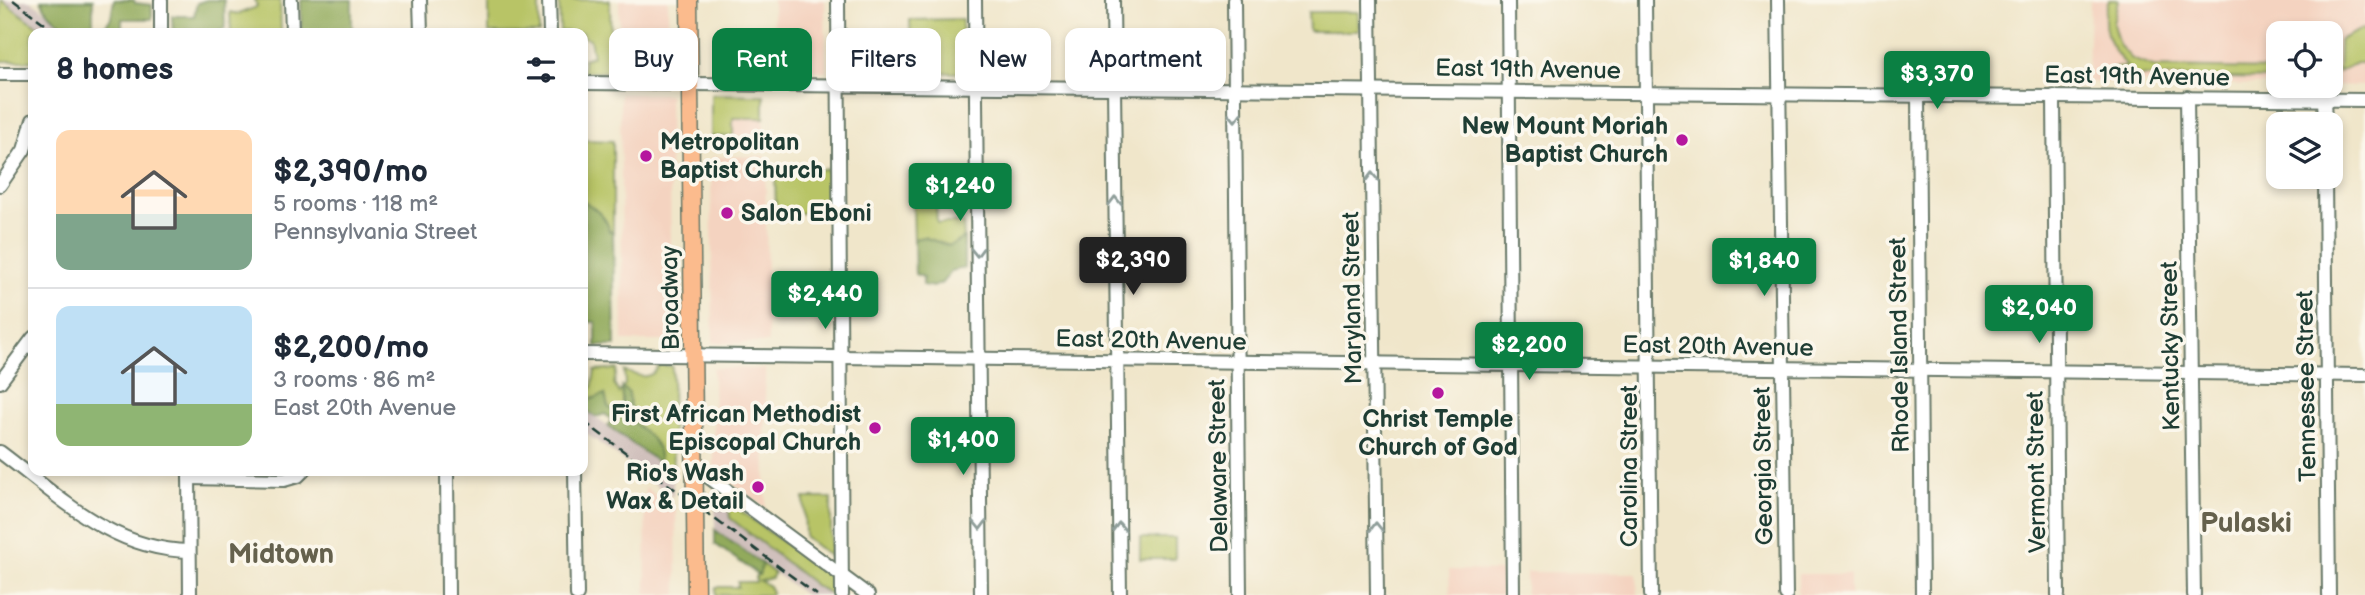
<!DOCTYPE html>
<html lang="en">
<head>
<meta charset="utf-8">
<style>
  :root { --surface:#fff; --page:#f2f2f3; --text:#1f2937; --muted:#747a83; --line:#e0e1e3; --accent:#0b8043 }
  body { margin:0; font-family:"Balsamiq Sans",sans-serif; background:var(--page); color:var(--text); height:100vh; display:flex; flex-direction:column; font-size:26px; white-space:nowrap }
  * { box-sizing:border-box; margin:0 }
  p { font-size:23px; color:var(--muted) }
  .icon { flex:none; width:38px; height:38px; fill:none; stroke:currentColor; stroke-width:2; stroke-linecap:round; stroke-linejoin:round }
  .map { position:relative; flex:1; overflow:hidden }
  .drawer { position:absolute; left:28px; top:28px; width:560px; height:448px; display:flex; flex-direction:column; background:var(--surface); border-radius:14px; box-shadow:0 4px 10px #0003 }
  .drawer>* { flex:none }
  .banner { position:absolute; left:609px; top:28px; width:665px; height:63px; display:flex; gap:14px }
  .controls { position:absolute; left:2266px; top:21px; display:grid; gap:14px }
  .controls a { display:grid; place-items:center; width:77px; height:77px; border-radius:14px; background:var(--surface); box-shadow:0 4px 10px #0003; font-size:35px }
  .price { position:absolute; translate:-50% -60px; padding:0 16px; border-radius:7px; background:var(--accent); color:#fff; font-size:23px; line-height:46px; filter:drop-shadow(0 2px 4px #0008) }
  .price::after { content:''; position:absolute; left:50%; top:42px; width:21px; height:16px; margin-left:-10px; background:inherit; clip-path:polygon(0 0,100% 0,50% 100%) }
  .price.active { background:#222; color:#fff }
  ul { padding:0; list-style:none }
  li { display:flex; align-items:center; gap:21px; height:175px; padding:0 28px }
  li+li { border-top:2px solid var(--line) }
  li span { display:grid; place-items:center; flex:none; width:196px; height:140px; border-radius:14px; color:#555 }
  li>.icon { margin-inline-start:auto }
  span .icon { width:84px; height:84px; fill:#fffc; stroke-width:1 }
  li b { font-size:30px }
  h2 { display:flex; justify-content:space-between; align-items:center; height:84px; padding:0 28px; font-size:30px }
  .pill { padding:0 24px; border-radius:14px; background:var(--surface); box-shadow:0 4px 10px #0003; font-size:24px; line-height:63px }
  .pill.active { background:var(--accent); color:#fff }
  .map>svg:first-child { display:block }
  .built { fill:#f4d3c0 }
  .industrial { fill:#d0c0bc }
  .green { fill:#b8c466; stroke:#6c804d; stroke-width:2 }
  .forest { fill:#92aa5b; stroke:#587448; stroke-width:2 }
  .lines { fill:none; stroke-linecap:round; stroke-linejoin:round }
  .minor-casing { stroke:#687868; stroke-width:16 }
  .major-casing { stroke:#687868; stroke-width:19 }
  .minor { stroke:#fff; stroke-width:12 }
  .major { stroke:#fbbb8d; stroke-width:16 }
  .rail { stroke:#1f3d34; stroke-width:2.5; stroke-dasharray:10 5; stroke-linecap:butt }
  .oneway { stroke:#8f9e9a }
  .poi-dot { fill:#b5179e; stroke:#fbf7ec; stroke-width:2.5 }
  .labels { text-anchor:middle; stroke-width:7; stroke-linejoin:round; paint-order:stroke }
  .street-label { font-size:24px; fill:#1f3d34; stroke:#fbf7ec }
  .poi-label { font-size:24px; font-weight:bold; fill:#1f3d34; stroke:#fbf7ec; text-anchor:end }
  .quarter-label { font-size:28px; font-weight:bold; fill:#65614d; stroke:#fbf7ec }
</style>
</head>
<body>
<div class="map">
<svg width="2365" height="595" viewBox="0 0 2365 595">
  <rect width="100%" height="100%" fill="#fbf7ec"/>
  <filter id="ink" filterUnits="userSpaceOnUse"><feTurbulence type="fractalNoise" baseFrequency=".0143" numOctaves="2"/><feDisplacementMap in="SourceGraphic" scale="14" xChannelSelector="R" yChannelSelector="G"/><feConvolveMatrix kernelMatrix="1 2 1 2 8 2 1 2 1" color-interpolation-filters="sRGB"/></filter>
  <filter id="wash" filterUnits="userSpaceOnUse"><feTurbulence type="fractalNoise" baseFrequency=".00686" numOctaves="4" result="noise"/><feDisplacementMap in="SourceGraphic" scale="28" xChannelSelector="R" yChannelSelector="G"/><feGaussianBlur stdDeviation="1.57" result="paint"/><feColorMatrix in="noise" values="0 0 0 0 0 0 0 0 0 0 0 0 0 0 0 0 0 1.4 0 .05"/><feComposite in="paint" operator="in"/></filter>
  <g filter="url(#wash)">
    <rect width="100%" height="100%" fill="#f0e6ca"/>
    <!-- built -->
    <g class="built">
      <polygon points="619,0 668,0 669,73 620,72"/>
      <polygon points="773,0 825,0 826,71 774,70"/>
      <polygon points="2090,0 2365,0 2365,86 2331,85 2331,33 2278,33 2278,85 2088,82"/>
      <polygon points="620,94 669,94 672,341 623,341"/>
      <rect x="733" y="118" width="31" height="18"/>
      <polygon points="765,156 768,343 713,343 711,157"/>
      <polygon points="713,368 765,369 766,508 714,470"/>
      <polygon points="645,487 676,510 677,595 646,595"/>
      <polygon points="1449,570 1501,571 1501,595 1450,595"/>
      <polygon points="1526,572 1637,573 1638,595 1526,595"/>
      <rect x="1798" y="574" width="52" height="21"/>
    </g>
    <!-- industrial -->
    <g class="industrial">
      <polygon points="1,0 30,0 77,33 47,33"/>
      <polygon points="583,408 673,475 673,497 583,431"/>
      <polygon points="715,508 729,509 734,521 829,595 805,595 715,530"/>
    </g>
    <!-- green -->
    <g class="green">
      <polygon points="1,0 47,33 33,33 33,61 0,61"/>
      <polygon points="255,0 280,0 281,33 231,33 230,12 238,14 257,7"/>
      <rect x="489" y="0" width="50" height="33"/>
      <polygon points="559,0 610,0 611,72 583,72 583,59 593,56 590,39 583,37 583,33 560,31"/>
      <path d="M2109,0H2118L2113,24L2119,45L2132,59L2153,67L2278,69V79L2112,76V68L2127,67C2110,47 2098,27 2109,0Z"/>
      <polygon points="1308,12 1358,12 1359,31 1309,31"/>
      <polygon points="962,19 963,73 912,72 910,20"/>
      <polygon points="2362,29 2365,32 2365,63 2356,63 2338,72 2339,40"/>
      <polygon points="851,37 902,37 903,72 851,72"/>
      <polygon points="620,52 668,53 669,73 620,72"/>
      <polygon points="711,94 764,95 764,118 733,118 733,136 711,137"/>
      <polygon points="583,140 613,141 613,232 609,231 603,217 583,201"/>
      <polygon points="827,169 828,213 776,213 775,170"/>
      <polygon points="913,203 936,203 937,223 963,223 964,238 950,246 924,237 914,239"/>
      <path d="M659,365L672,366L673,475L659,463C661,439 644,435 631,419L629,393L622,418L608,407L605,394L584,402V396L592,387L595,371L617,369L614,384L619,393L625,384L624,371C638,376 651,382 659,365Z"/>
      <polygon points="715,492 833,579 833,595 816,586 730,518 729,509 715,508"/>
      <polygon points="804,498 831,498 831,557 805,537"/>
      <rect x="1140" y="538" width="35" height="21"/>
      <polygon points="762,564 774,573 772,578 760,581 769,586 772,592 769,595 716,595 716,587 738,587 738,582 756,582 756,574 759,575"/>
    </g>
    <!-- forest -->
    <g class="forest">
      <path d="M41,0H93V31L96,33C73,33 50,22 41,0Z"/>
      <polygon points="114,0 134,0 135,3 152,5 152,19 122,19 122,33 100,33 111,18"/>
      <polygon points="207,0 224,0 225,28 216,33 188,29 185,33 173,33 172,16 194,16 197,3"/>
      <rect x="301" y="0" width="51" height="33"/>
      <path d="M583,201C592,206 609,218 609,231L613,232L615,346H596V322H583Z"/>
      <polygon points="923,237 950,246 964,238 964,268 951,271 942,283 933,287 923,285 923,277 915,274 914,239"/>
      <path d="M622,387L629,393V405L637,414L632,420C645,435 661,439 659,463L608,426L611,419L605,414L596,417L584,410V402L605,394L608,407L622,417Z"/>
      <polygon points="715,530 762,564 759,575 715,544"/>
    </g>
  </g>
  <g filter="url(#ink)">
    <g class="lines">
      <!-- minor casing -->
      <g class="minor-casing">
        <g id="minor">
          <polyline points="161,0 161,33"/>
          <polyline points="291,0 292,33"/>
          <polyline points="420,0 421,33"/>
          <polyline points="549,0 550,33"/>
          <polyline points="838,0 842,595"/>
          <polyline points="975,0 981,595"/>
          <polyline points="1113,0 1120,595"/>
          <polyline points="1234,0 1240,595"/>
          <polyline points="1370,0 1377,595"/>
          <polyline points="1508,0 1513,595"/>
          <polyline points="1645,0 1651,595"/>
          <polyline points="1778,0 1786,595"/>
          <polyline points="0,74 33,74"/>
          <polyline points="583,83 2365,100"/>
          <polyline points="1918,94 1922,595"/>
          <polyline points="2054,96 2058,595"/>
          <polyline points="2187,97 2194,595"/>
          <polyline points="2324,99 2325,124"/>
          <polyline points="2325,177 2329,595"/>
          <polyline points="0,185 24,150 33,120"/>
          <polyline points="583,354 2365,375"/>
          <polyline points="0,382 33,338"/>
          <path d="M0,452C59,496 111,550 189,551"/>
          <polyline points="695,467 868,595"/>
          <polyline points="189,471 190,595"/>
          <polyline points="447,471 448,595"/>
          <polyline points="575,471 577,595"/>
          <polyline points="189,478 284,480 298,476 303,471"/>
        </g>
      </g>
      <!-- major casing -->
      <g class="major-casing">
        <polyline id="major" points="689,0 696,595"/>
      </g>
      <!-- minor -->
      <use href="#minor" class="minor"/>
      <!-- major -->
      <use href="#major" class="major"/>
      <!-- rail -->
      <g class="rail">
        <polyline points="13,0 57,33"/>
        <polyline points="583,421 817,595"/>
      </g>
    </g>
    <!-- one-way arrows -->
    <defs><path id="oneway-chevron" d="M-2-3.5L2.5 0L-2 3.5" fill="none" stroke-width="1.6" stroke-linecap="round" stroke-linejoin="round" transform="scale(1.75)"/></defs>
    <g class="oneway">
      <use href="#oneway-chevron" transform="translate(1235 117) rotate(89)"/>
      <use href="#oneway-chevron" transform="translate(1372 177) rotate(-91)"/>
      <use href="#oneway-chevron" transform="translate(1115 201) rotate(-91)"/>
      <use href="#oneway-chevron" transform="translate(977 252) rotate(89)"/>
      <use href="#oneway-chevron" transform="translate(980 525) rotate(89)"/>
      <use href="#oneway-chevron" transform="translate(1119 527) rotate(-91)"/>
      <use href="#oneway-chevron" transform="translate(1376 527) rotate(-91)"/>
    </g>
  </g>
  <!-- markers -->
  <g class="poi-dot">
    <circle cx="1682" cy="140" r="7"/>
    <circle cx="646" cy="156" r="7"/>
    <circle cx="727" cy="213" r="7"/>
    <circle cx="1438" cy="393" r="7"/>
    <circle cx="875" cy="428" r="7"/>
    <circle cx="758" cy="487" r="7"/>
  </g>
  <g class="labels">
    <!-- street labels -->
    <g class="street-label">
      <text transform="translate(1528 69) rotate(1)" y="8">East 19th Avenue</text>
      <text transform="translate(2137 76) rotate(1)" y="8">East 19th Avenue</text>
      <text transform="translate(670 298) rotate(-91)" y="8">Broadway</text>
      <text transform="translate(1352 298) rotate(-91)" y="8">Maryland Street</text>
      <text transform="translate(1151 340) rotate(1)" y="8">East 20th Avenue</text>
      <text transform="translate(1899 345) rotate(-91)" y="8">Rhode Island Street</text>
      <text transform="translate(1718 346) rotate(1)" y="8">East 20th Avenue</text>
      <text transform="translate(2170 346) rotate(-91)" y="8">Kentucky Street</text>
      <text transform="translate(2306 386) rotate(-91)" y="8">Tennessee Street</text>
      <text transform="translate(1218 466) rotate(-91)" y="8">Delaware Street</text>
      <text transform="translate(1629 466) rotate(-90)" y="8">Carolina Street</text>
      <text transform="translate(1763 466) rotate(-91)" y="8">Georgia Street</text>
      <text transform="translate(2036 472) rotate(-91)" y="8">Vermont Street</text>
    </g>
    <!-- poi labels -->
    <g class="poi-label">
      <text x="1668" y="134">New Mount Moriah<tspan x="1668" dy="28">Baptist Church</tspan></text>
      <text x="660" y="150" text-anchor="start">Metropolitan<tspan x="660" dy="28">Baptist Church</tspan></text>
      <text x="741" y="221" text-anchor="start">Salon Eboni</text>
      <text x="861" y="422">First African Methodist<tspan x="861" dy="28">Episcopal Church</tspan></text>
      <text x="1438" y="427" text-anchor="middle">Christ Temple<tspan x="1438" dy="28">Church of God</tspan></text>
      <text x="744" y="481">Rio's Wash<tspan x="744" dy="28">Wax &amp; Detail</tspan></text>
    </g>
    <!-- quarter labels -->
    <g class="quarter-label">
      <text x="2246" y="532">Pulaski</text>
      <text x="281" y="563">Midtown</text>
    </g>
  </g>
</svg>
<div class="controls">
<a><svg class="icon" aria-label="locate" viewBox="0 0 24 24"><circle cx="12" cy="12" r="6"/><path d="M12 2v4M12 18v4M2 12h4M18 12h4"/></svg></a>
<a><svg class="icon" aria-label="layers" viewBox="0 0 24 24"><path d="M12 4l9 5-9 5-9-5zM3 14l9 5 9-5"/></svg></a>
</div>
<b class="price" style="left:1937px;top:111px">$3,370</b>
<b class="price" style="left:960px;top:223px">$1,240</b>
<b class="price active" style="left:1133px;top:297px">$2,390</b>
<b class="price" style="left:1764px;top:298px">$1,840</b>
<b class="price" style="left:825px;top:331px">$2,440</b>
<b class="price" style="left:2039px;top:345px">$2,040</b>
<b class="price" style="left:1529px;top:382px">$2,200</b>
<b class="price" style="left:963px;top:477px">$1,400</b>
<div class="banner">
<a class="pill">Buy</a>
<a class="pill active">Rent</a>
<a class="pill">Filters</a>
<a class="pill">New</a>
<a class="pill">Apartment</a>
</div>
<section class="drawer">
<h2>8 homes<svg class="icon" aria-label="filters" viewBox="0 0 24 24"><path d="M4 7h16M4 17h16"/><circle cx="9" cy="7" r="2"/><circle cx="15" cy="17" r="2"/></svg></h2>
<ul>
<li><span style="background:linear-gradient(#ffd9b3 60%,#7fa58c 0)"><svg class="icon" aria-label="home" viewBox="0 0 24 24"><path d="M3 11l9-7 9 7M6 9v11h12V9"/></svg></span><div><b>$2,390/mo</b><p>5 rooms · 118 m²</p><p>Pennsylvania Street</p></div></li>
<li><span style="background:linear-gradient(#bfe0f5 70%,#8fb573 0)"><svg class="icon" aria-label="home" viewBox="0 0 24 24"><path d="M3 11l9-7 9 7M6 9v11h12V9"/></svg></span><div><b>$2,200/mo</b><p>3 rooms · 86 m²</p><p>East 20th Avenue</p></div></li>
</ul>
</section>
</div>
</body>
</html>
